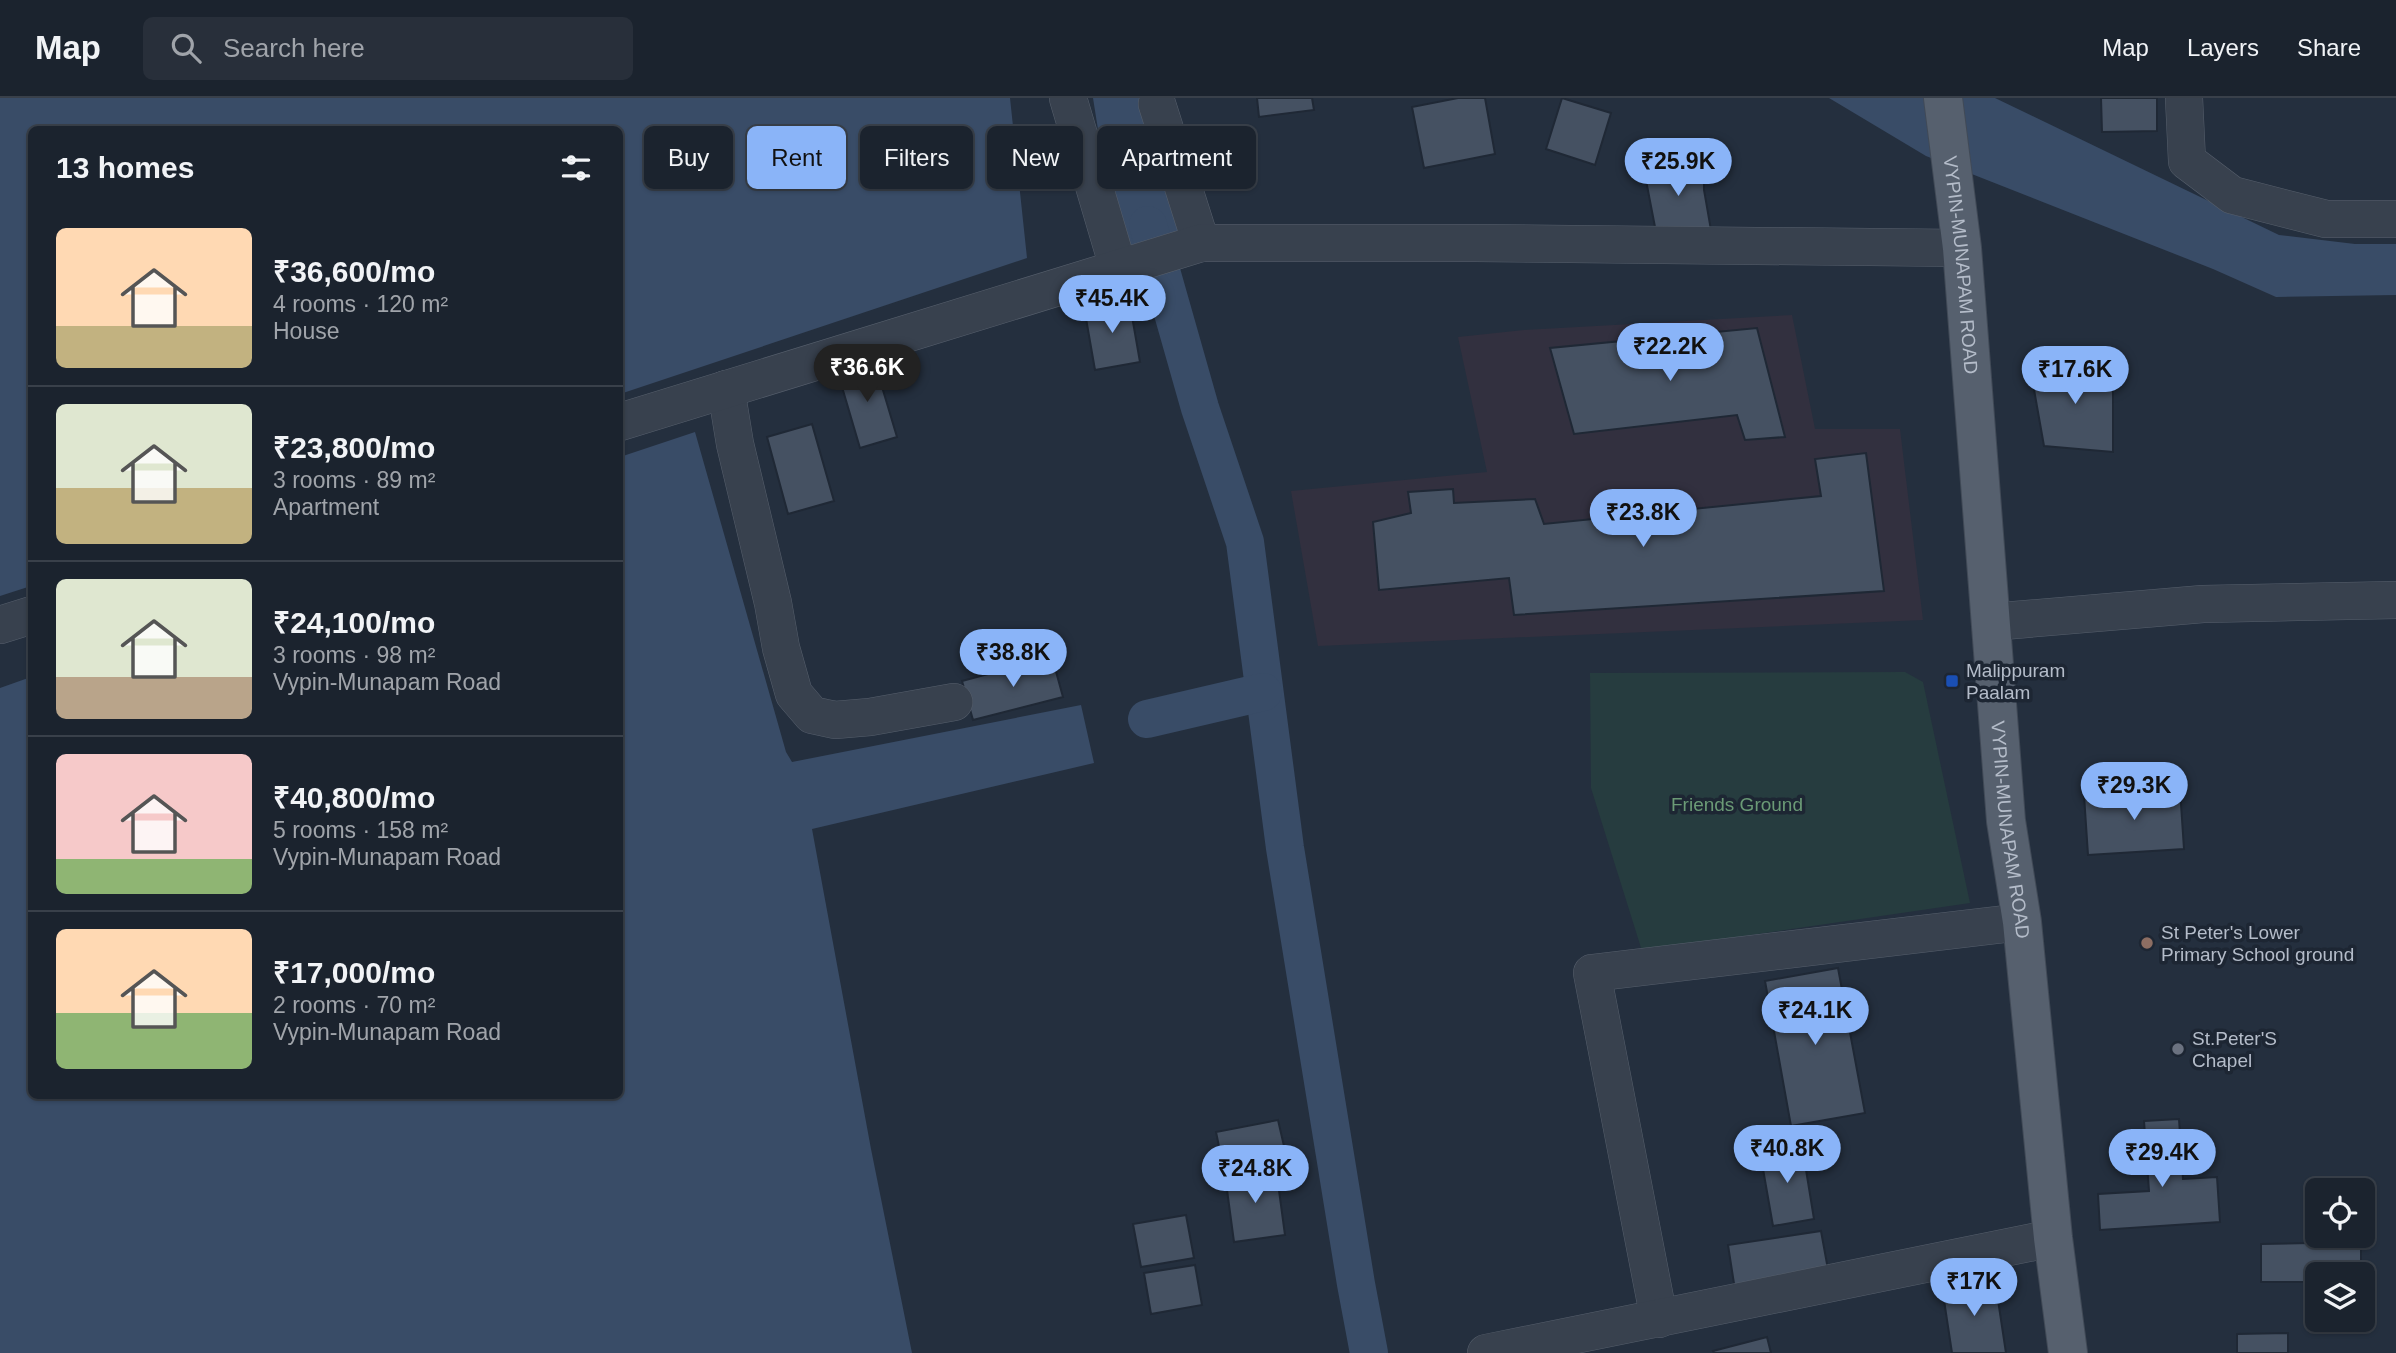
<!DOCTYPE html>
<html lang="en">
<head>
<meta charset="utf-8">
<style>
  :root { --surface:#1b232e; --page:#282f3a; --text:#f1f3f6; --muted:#a0a4aa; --line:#39404a; --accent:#8ab4f8 }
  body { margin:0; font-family:Helvetica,sans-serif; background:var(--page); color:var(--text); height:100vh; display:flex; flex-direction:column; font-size:26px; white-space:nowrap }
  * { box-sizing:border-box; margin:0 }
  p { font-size:23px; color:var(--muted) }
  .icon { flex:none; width:38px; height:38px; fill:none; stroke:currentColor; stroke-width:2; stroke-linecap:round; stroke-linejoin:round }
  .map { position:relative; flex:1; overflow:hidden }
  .side { position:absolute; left:28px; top:28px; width:595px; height:973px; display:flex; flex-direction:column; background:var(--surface); border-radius:10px; box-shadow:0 2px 5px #0004,0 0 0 2px var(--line) }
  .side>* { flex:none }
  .hud { position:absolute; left:644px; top:28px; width:665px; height:63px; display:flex; gap:14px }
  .fabs { position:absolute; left:2305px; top:1080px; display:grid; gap:14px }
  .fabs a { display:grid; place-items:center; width:70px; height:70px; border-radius:10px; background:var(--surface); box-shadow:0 2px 5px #0004,0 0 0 2px var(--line); font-size:35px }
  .price { position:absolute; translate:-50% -60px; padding:0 16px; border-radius:24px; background:var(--accent); color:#111; font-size:23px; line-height:46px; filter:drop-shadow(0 2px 4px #0008) }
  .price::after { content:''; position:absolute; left:50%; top:42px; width:21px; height:16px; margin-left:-10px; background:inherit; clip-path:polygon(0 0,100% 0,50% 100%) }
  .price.selected { background:#222; color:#fff }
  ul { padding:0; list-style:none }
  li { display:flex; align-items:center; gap:21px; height:175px; padding:0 28px }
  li+li { border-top:2px solid var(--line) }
  li span { display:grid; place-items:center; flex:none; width:196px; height:140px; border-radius:10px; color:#555 }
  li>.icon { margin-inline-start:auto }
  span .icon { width:84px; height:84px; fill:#fffc; stroke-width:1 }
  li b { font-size:30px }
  h2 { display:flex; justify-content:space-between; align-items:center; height:84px; padding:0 28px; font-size:30px }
  .tag { padding:0 24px; border-radius:10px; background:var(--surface); box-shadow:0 2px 5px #0004,0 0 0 2px var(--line); font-size:24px; line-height:63px }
  .tag.selected { background:var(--accent); color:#111 }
  header { display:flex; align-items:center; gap:42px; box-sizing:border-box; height:98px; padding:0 35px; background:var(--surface); border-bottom:2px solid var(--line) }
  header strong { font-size:33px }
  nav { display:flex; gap:38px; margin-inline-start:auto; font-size:24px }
  .search { width:490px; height:63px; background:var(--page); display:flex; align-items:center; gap:18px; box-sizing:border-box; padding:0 24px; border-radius:10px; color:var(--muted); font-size:26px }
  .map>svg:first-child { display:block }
  .medical { fill:#32303f }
  .green { fill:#263c3f }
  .water { fill:#394c67 }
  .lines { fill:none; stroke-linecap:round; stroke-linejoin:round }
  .canal { stroke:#394c67; stroke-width:38 }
  .building { fill:#455162; stroke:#1f2835; stroke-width:2 }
  .minor-casing { stroke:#565f6c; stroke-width:38 }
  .primary-casing { stroke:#414a57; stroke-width:40 }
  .minor { stroke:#38414e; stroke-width:37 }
  .primary { stroke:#56606e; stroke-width:38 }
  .transit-dot { fill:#1a4fb4; stroke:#1d2633; stroke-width:2.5 }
  .education-dot { fill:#8d6e63; stroke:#1d2633; stroke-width:2.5 }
  .worship-dot { fill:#6b7280; stroke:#1d2633; stroke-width:2.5 }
  .labels { text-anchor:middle; stroke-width:7; stroke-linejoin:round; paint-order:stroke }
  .street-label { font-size:19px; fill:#b4bcc9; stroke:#1d2633 }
  .poi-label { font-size:19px; fill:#b4bcc9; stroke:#1d2633; text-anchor:start }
  .park-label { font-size:19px; fill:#6b9a76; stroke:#1d2633 }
</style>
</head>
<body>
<header>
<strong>Map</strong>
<div class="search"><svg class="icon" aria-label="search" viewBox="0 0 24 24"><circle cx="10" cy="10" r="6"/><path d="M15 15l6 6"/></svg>Search here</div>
<nav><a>Map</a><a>Layers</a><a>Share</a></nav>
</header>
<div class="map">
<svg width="2396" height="1255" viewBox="0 0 2396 1255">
  <rect width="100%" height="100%" fill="#242f3e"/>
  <!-- medical -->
  <polygon class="medical" points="1792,217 1815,331 1900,331 1923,522 1318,548 1291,393 1487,374 1458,239 1524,232"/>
  <!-- green -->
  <polygon class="green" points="1905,574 1923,584 1970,805 1642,853 1591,690 1590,575"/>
  <!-- water -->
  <g class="water">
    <polygon points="0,0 1010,0 1027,160 620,296 620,32 32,32 31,488 0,498"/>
    <polygon points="1093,0 1162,0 1192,132 1117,151"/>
    <polygon points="1829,0 1995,0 2279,137 2355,146 2396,146 2396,197 2276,199 2213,171 1926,58"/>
    <polygon points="695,334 786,654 792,664 1081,607 1094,665 812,731 871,1051 912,1255 0,1255 0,590 31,579 32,998 620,998 620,359"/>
  </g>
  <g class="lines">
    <!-- canal -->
    <g class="canal">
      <polyline points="1148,127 1200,310 1245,444 1285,750 1356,1186 1369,1255"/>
      <polyline points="1147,621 1263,594"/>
    </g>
  </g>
  <!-- building -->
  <g class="building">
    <polygon points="1257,0 1312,0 1314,12 1259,19"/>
    <polygon points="1458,0 1485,0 1495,56 1424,70 1412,9"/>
    <polygon points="1562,0 1611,15 1595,67 1546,51"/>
    <polygon points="2101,0 2157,0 2157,33 2102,34"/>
    <polygon points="1704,70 1704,92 1711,132 1655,129 1644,72"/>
    <polygon points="1129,201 1140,264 1095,272 1084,209"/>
    <polygon points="1757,230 1785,339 1745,342 1737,317 1574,336 1550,250"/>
    <polygon points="874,262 897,339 860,350 837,272"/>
    <polygon points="2059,266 2113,271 2113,354 2044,348 2030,269"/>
    <polygon points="812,326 834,403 788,416 767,339"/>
    <polygon points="1866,355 1884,493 1514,517 1509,480 1379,492 1373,424 1411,415 1408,394 1453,391 1454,405 1535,401 1544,426 1821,398 1815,361"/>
    <polygon points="1052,559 1063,599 973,622 962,583"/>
    <polygon points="2180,691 2184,751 2088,757 2084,697"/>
    <polygon points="1838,870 1865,1015 1791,1028 1765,883"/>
    <polygon points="2179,1021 2183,1081 2217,1079 2220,1124 2100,1132 2098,1096 2149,1093 2144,1023"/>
    <polygon points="1278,1022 1287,1061 1224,1073 1216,1034"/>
    <polygon points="1802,1047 1814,1121 1773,1128 1760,1054"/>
    <polygon points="1276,1070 1285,1137 1234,1144 1225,1077"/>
    <polygon points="1186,1117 1194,1160 1141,1169 1133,1126"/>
    <polygon points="1821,1133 1829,1177 1735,1192 1728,1147"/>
    <polygon points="2361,1144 2361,1176 2317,1176 2317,1184 2261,1184 2261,1146"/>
    <polygon points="1195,1167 1202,1207 1151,1216 1144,1175"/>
    <polygon points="1995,1182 2006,1255 1952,1255 1942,1189"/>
    <polygon points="2288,1235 2288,1255 2237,1255 2237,1236"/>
    <polygon points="1767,1239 1771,1255 1714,1255 1713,1253"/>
  </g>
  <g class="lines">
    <!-- minor casing -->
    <g class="minor-casing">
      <g id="minor">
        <polyline points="1068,0 1118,169"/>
        <polyline points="2184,0 2187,63 2232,97 2326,121 2396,121"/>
        <polyline points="1157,6 1201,145"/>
        <polyline points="726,291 735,346 773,505 781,550 794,596 812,617 835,622 870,619 954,604"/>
        <polyline points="620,324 1201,145 1475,145 1962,150"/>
        <polyline points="1991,524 2203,506 2396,502"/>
        <polyline points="0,527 32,517"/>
        <polyline points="1659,1221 1592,875 2022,824"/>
        <polyline points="1486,1255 2053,1140"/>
      </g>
    </g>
    <!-- primary casing -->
    <g class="primary-casing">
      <g id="primary">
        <path id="s1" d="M1943,0L1962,150L2006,723L2022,824L2053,1140L2068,1255"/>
      </g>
    </g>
    <!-- minor -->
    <use href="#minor" class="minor"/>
    <!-- primary -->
    <use href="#primary" class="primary"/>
  </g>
  <!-- markers -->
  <rect class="transit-dot" x="1945" y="576" width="14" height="14" rx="3.5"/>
  <circle class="education-dot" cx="2147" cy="845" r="7"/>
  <circle class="worship-dot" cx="2178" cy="951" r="7"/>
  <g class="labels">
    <!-- street labels -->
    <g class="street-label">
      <text dy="7" stroke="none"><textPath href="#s1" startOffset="168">VYPIN-MUNAPAM ROAD</textPath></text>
      <text dy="7" stroke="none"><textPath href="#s1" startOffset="735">VYPIN-MUNAPAM ROAD</textPath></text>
    </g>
    <!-- poi labels -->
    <g class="poi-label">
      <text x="1966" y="579">Malippuram<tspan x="1966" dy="22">Paalam</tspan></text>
      <text x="2161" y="841">St Peter's Lower<tspan x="2161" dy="22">Primary School ground</tspan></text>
      <text x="2192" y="947">St.Peter'S<tspan x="2192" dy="22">Chapel</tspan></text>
    </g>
    <!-- park labels -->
    <g class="park-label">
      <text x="1737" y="713">Friends Ground</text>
    </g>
  </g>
</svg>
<div class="fabs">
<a><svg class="icon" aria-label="locate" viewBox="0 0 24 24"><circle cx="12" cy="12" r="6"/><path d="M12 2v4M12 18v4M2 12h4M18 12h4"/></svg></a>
<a><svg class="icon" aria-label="layers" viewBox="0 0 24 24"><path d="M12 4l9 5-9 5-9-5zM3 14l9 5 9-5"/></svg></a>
</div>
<b class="price" style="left:1678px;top:100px">₹25.9K</b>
<b class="price" style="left:1112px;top:237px">₹45.4K</b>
<b class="price" style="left:1670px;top:285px">₹22.2K</b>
<b class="price selected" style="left:867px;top:306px">₹36.6K</b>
<b class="price" style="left:2075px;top:308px">₹17.6K</b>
<b class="price" style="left:1643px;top:451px">₹23.8K</b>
<b class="price" style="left:1013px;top:591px">₹38.8K</b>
<b class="price" style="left:2134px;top:724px">₹29.3K</b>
<b class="price" style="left:1815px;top:949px">₹24.1K</b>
<b class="price" style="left:1787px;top:1087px">₹40.8K</b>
<b class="price" style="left:2162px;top:1091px">₹29.4K</b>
<b class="price" style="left:1255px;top:1107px">₹24.8K</b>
<b class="price" style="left:1974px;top:1220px">₹17K</b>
<div class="hud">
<a class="tag">Buy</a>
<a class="tag selected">Rent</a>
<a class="tag">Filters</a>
<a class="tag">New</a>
<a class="tag">Apartment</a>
</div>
<section class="side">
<h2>13 homes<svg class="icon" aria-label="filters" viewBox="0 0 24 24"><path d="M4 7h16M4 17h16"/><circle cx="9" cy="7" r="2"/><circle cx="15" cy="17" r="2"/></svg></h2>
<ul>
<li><span style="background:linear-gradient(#ffd9b3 70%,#c2b280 0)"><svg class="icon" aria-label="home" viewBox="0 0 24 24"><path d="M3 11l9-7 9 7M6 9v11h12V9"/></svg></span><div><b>₹36,600/mo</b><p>4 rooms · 120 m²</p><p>House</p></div></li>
<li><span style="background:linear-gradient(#dfe7d0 60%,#c2b280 0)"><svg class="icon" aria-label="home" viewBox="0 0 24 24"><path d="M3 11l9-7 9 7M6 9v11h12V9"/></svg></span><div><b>₹23,800/mo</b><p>3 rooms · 89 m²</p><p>Apartment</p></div></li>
<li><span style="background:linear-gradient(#dfe7d0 70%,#b9a48a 0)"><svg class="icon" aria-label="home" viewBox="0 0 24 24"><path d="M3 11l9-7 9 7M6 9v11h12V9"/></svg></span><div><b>₹24,100/mo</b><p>3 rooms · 98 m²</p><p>Vypin-Munapam Road</p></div></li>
<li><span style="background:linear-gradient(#f6c9c9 75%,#8fb573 0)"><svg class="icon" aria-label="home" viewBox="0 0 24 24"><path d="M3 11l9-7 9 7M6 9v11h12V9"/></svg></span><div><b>₹40,800/mo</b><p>5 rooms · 158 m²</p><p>Vypin-Munapam Road</p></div></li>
<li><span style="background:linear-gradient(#ffd9b3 60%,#8fb573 0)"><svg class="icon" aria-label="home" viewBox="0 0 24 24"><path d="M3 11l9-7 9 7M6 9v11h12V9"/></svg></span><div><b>₹17,000/mo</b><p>2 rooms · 70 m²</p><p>Vypin-Munapam Road</p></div></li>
</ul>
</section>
</div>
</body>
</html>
